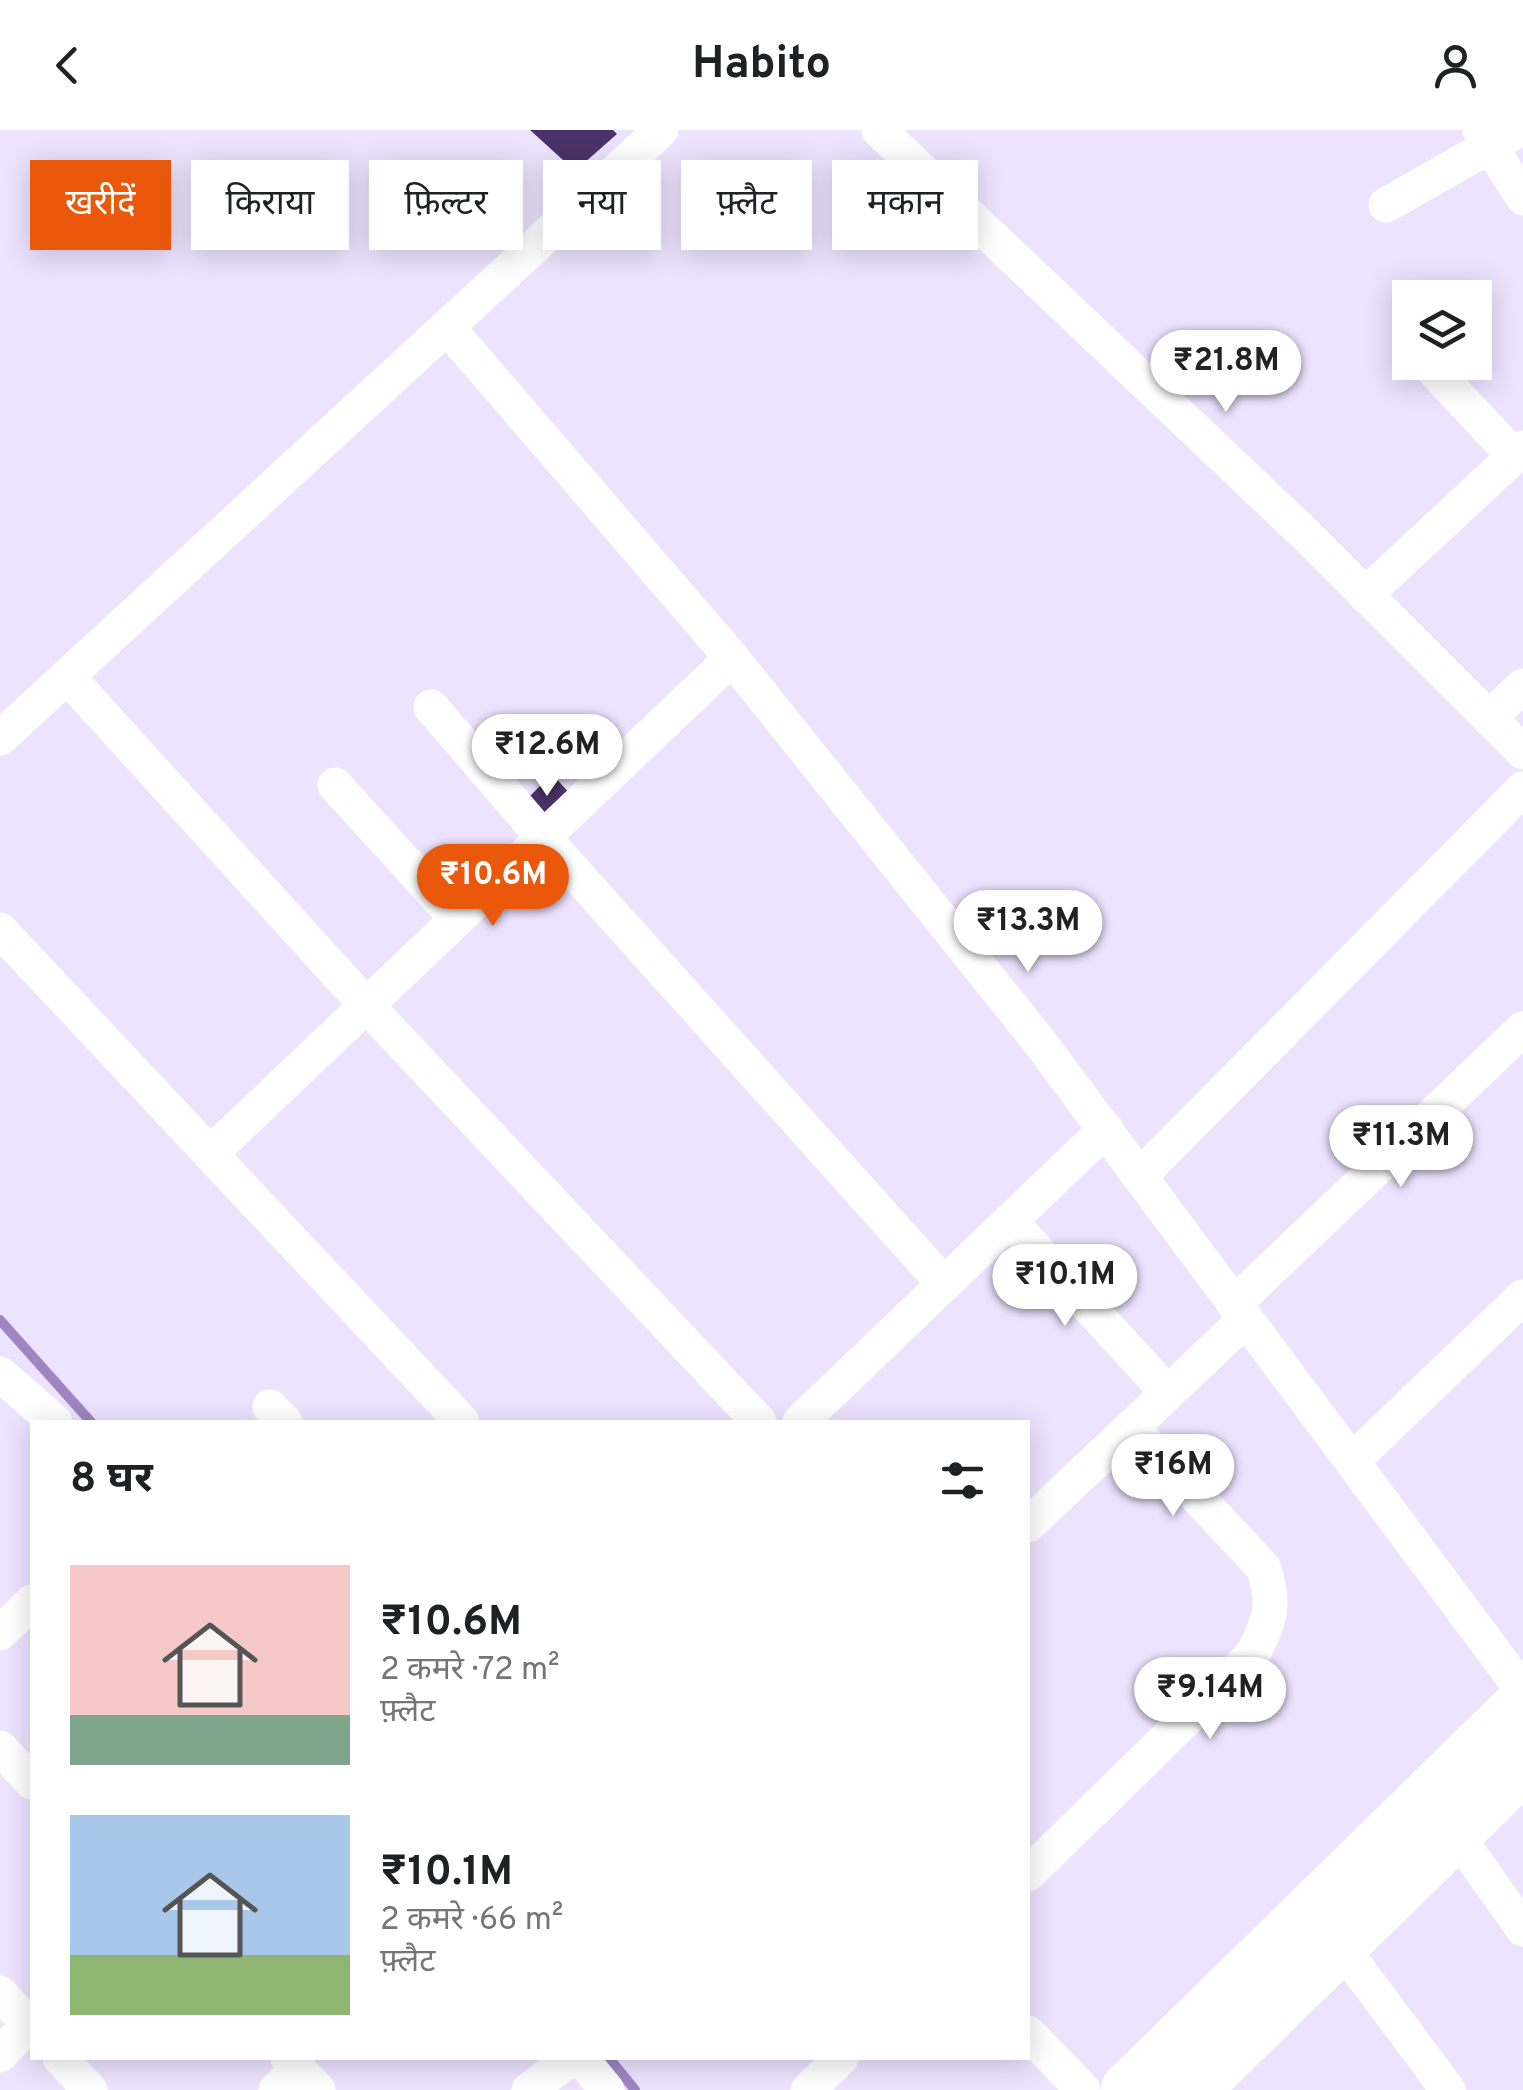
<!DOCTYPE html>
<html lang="hi">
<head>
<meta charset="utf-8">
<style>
  :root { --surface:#fff; --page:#f2f2f2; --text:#202124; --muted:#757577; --accent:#ea580c }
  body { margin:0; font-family:Overpass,"Noto Sans Devanagari",sans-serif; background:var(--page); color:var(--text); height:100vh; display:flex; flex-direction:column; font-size:38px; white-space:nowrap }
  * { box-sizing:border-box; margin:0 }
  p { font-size:32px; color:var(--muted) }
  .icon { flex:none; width:55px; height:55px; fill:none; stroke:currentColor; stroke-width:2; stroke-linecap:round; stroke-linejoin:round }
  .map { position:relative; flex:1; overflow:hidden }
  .details { position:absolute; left:30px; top:1290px; width:1000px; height:640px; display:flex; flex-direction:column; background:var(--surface); border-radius:0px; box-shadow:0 5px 25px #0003 }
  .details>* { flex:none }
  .guide { position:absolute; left:30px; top:30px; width:1000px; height:90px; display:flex; gap:20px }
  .controls { position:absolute; left:1392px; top:150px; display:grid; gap:20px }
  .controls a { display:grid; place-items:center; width:100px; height:100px; border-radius:0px; background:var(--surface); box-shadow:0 5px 25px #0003; font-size:50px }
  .price { position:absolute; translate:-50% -85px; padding:0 22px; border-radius:35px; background:#fff; color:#222; font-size:32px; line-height:65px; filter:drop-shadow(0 2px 5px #0008) }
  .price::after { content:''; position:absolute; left:50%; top:60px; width:30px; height:22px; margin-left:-15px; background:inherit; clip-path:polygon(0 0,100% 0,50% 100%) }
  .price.on { background:var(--accent); color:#fff }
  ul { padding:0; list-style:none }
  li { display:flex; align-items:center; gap:30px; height:250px; padding:0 40px }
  li span { display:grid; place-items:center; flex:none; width:280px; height:200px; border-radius:0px; color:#555 }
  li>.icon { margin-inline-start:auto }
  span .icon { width:120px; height:120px; fill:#fffc; stroke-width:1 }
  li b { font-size:42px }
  h2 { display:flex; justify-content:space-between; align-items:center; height:120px; padding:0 40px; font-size:42px }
  .pill { padding:0 35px; border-radius:0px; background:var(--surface); box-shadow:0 5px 25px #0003; font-size:35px; line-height:90px }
  .pill.on { background:var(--accent); color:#fff }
  header { display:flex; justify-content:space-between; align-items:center; height:130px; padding:0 40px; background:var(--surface); font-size:45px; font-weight:700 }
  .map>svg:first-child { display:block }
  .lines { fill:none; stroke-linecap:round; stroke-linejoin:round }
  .stream { stroke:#9f85c2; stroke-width:10 }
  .building { fill:#4a3268 }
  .minor { stroke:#fff; stroke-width:35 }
  .trunk { stroke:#fff; stroke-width:55 }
</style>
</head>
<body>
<header><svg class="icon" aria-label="back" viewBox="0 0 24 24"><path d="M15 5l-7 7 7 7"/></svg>Habito<svg class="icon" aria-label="person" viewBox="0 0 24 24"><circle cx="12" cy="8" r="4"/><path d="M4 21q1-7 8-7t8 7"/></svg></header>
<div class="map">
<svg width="1523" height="1960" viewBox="0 0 1523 1960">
  <rect width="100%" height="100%" fill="#eee3ff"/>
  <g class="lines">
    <!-- stream -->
    <g class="stream">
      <polyline points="0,1190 91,1292"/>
      <polyline points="609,1928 635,1960"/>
    </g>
  </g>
  <!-- building -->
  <g class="building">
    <polygon points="530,0 613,0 617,4 575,41"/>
    <polygon points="552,644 572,666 543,694 522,674"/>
  </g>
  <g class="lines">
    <!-- minor -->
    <g class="minor">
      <polyline points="879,0 1305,404 1523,622"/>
      <polyline points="1480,0 1523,68"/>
      <polyline points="1386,75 1518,0"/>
      <polyline points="447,197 732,528 1038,910 1523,1561"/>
      <polyline points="1426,232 1514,326"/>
      <polyline points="1365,465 1523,318"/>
      <polyline points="67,546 366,875 759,1292"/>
      <polyline points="431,577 543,707 944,1154"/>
      <polyline points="1489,588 1523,556"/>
      <polyline points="0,608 661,0"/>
      <polyline points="335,655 457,789"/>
      <polyline points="0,800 462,1292"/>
      <polyline points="210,1024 732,528"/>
      <polyline points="1140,1046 1523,659"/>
      <polyline points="1010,1091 1168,1263"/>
      <polyline points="1234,1174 1523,899"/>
      <polyline points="0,1244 55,1292"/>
      <polyline points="270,1277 285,1292"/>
      <polyline points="800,1292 1106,999"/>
      <polyline points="1352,1331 1523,1167"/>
      <polyline points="1028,1395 1246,1189"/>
      <polyline points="0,1503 32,1472"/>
      <polyline points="0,1618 32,1652"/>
      <polyline points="1455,1703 1523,1799"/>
      <path d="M1028,1744L1253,1524C1270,1490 1276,1474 1263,1437L1131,1297"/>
      <polyline points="1340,1815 1448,1960"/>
      <polyline points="0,1863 32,1898"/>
      <polyline points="1028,1903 1083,1960"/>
      <polyline points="0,1925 32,1891"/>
      <polyline points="60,1928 90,1960"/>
      <polyline points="288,1928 318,1960"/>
      <polyline points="581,1928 607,1960"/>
      <polyline points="276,1960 298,1938"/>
      <polyline points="529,1960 571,1928"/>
      <polyline points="808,1960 841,1928"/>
    </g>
    <!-- trunk -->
    <g class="trunk">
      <polyline points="1128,1960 1523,1574"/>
      <polyline points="1192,1960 1523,1636"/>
    </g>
  </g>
</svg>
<div class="controls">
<a><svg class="icon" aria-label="layers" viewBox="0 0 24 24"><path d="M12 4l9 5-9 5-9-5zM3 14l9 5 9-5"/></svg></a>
</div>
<b class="price" style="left:1226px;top:285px">₹21.8M</b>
<b class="price" style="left:547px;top:669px">₹12.6M</b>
<b class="price on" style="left:493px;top:799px">₹10.6M</b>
<b class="price" style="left:1028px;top:845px">₹13.3M</b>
<b class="price" style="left:1401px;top:1060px">₹11.3M</b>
<b class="price" style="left:1065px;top:1199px">₹10.1M</b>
<b class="price" style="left:1173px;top:1389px">₹16M</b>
<b class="price" style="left:1210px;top:1612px">₹9.14M</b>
<div class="guide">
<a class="pill on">खरीदें</a>
<a class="pill">किराया</a>
<a class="pill">फ़िल्टर</a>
<a class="pill">नया</a>
<a class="pill">फ़्लैट</a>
<a class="pill">मकान</a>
</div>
<section class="details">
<h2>8 घर<svg class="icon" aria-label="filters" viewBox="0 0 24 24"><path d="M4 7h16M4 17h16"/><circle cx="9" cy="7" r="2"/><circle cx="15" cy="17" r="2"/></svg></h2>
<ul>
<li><span style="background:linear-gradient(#f6c9c9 75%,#7fa58c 0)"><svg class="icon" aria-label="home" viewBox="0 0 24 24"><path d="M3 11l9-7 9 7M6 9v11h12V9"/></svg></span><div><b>₹10.6M</b><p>2 कमरे · 72 m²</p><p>फ़्लैट</p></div></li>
<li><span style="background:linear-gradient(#a9c7e8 70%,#8fb573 0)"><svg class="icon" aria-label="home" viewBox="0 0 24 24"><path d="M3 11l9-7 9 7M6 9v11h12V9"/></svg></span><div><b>₹10.1M</b><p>2 कमरे · 66 m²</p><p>फ़्लैट</p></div></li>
</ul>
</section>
</div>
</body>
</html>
